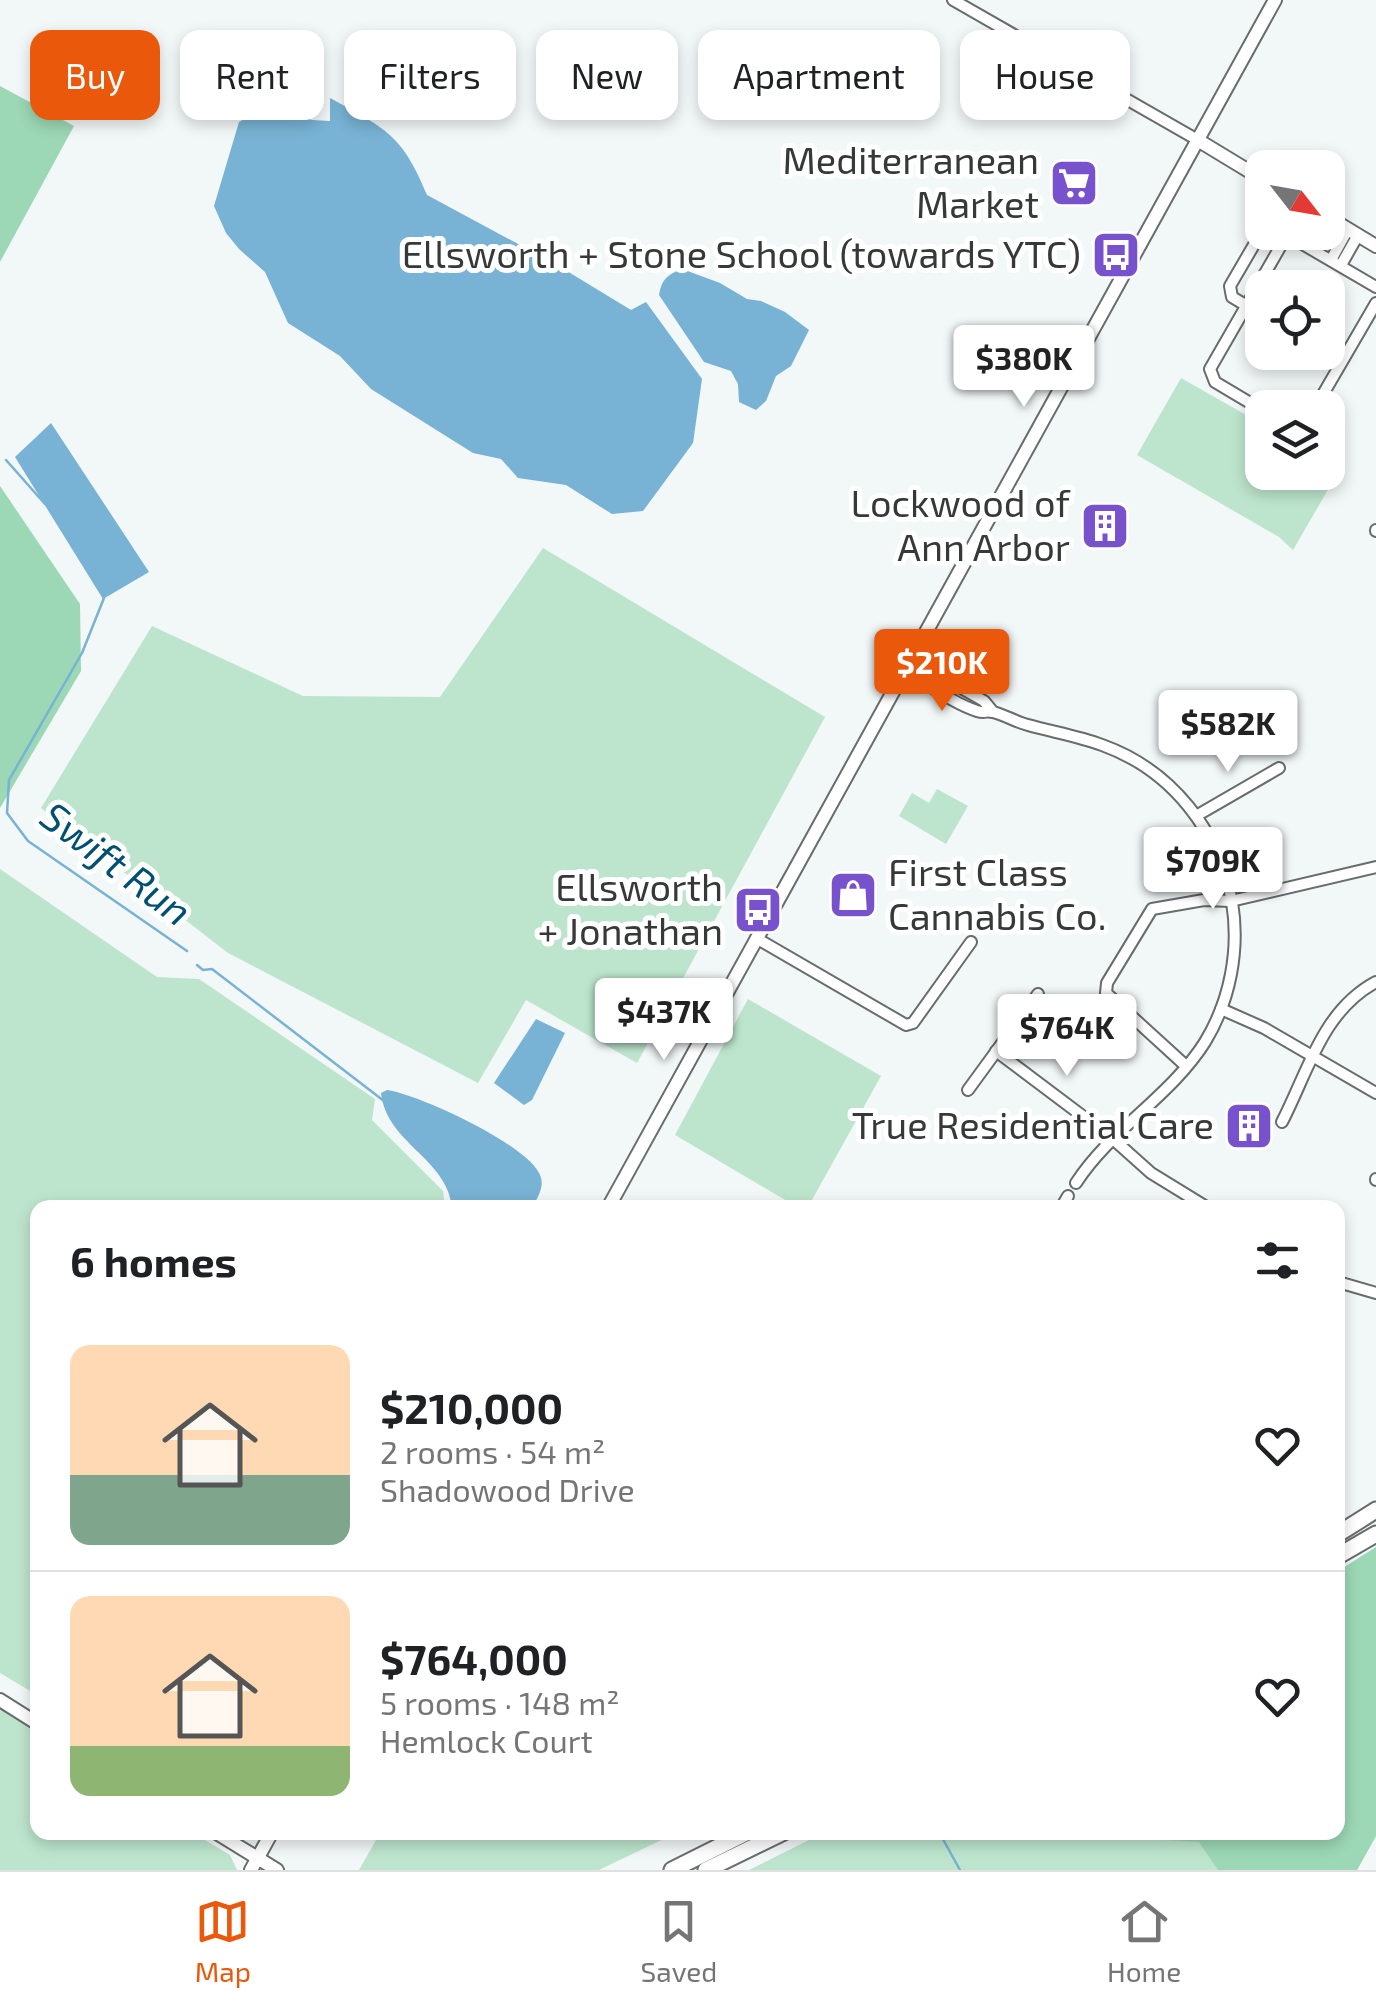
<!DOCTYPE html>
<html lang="en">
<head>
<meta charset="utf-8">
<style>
  :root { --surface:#fff; --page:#f6f6f6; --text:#202124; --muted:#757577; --line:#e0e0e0; --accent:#ea580c }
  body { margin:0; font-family:"Exo 2",sans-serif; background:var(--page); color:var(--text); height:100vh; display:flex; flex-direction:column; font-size:38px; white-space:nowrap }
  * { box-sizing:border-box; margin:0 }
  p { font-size:32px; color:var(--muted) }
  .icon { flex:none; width:55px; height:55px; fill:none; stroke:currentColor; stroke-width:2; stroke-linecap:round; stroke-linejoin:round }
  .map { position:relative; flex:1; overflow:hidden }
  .drawer { position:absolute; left:30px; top:1200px; width:1315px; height:640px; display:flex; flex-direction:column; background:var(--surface); border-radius:20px; box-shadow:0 5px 15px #0003 }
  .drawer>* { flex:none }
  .top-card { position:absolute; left:30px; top:30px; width:1318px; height:90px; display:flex; gap:20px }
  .needle { width:65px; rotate:121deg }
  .buttons { position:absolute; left:1245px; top:150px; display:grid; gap:20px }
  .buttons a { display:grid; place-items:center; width:100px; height:100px; border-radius:20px; background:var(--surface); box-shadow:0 5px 15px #0003; font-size:50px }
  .price { position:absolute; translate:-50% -85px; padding:0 22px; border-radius:10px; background:#fff; color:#222; font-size:32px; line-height:65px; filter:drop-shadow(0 2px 5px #0008) }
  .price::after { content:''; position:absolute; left:50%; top:60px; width:30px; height:22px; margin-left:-15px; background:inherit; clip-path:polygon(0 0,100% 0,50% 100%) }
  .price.current { background:var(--accent); color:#fff }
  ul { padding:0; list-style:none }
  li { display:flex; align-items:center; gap:30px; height:250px; padding:0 40px }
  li+li { border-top:2px solid var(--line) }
  li span { display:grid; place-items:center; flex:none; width:280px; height:200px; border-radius:20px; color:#555 }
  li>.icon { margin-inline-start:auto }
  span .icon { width:120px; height:120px; fill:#fffc; stroke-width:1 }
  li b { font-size:42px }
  h2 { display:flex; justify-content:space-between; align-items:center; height:120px; padding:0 40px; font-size:42px }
  .tag { padding:0 35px; border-radius:20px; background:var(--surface); box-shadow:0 5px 15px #0003; font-size:35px; line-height:90px }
  .tag.current { background:var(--accent); color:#fff }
  .tabs { display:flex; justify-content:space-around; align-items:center; height:140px; border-top:2px solid var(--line); background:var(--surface); font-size:28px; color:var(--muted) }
  .tabs a { display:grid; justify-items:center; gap:5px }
  .tabs .current { color:var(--accent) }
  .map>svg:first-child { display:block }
  .green { fill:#bde5cd }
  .forest { fill:#9cd8b5 }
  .water { fill:#78b2d4 }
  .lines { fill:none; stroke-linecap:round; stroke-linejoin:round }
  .stream { stroke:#78b2d4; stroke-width:2.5 }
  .minor-casing { stroke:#686c6c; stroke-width:14 }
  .major-casing { stroke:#686c6c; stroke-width:16 }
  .highway-casing { stroke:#686c6c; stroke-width:19 }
  .minor { stroke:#fff; stroke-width:10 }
  .major { stroke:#fff; stroke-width:12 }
  .highway { stroke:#fff; stroke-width:15 }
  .labels { text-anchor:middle; stroke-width:10; stroke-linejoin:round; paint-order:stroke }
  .poi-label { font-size:38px; fill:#373939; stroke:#fff; text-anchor:end }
  .water-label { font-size:40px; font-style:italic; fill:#005072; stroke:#fff }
</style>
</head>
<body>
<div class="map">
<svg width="1376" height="1870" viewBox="0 0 1376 1870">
  <rect width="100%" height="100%" fill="#f2f7f7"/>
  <!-- green -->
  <g class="green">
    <polygon points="1181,378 1262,424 1262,472 1328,472 1328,462 1340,469 1293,550 1279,537 1137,455"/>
    <polygon points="543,548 825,717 637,1063 526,1000 478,1083 228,953 41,808 152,626 303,696 440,697"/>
    <polygon points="937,789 968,806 946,844 899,816 912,793 929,803"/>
    <polygon points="0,869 157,977 199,979 375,1099 372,1120 443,1191 445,1207 38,1208 37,1695 0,1673"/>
    <polygon points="748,999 881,1076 808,1207 797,1207 675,1135"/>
    <polygon points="0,1708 37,1732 38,1832 193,1833 230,1855 237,1870 0,1870"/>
    <polygon points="1338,1832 1376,1836 1357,1870 749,1870 823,1833"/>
    <polygon points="380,1833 676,1833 599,1870 359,1870"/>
  </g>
  <!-- forest -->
  <g class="forest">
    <polygon points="0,86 74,126 0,262"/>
    <polygon points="0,486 80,604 81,671 0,808"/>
    <polygon points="1376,1547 1376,1836 1357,1870 1218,1870 1199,1842 1130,1838 1116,1833 1338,1832 1338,1571"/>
  </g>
  <!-- water -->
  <g class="water">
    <path d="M330,98C386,129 402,134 427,195L557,265L631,310L646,302L702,379L693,443L643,511L612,514L566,485L518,478L501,459L473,453L371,389L340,356L288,323L265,272L239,249L226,233L214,206L239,122L266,106L312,120L330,121Z"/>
    <path d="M682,269L720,283L747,299L761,301L785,312L809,330L791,366L776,376L766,401L756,410L739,402L738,384L731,371L704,362L659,295C662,279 667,275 682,269Z"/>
    <polygon points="51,423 149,572 103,599 15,457"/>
    <polygon points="536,1019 565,1033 532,1100 524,1105 494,1083"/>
    <path d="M387,1090C418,1094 534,1147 541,1178C544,1188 537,1198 533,1207H452C446,1157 387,1144 381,1093Z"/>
  </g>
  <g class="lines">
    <!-- stream -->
    <g class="stream">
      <polyline points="6,460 45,504"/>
      <polyline points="104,598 82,653 9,780 7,813 28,841 187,951"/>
      <polyline points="197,965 203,970 212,969 384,1101"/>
      <polyline points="939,1832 960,1870"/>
    </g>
    <!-- minor casing -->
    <g class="minor-casing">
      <g id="minor">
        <polyline points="953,0 1196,139"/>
        <polyline points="1331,260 1348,229"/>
        <polyline points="1341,265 1358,235"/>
        <polyline points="1247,306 1232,297 1230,286 1262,231"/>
        <polyline points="1315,408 1376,303"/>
        <polyline points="1262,410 1215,382 1210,369 1287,235 1376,287"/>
        <polyline points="1376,531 1376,530"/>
        <polyline points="910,659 984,701 993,712"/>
        <path d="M904,670C927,683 952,703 977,711C987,714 983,710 993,712C1005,715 1016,722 1028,725C1053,732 1078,736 1102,745C1172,770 1219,831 1232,902C1240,950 1230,1001 1205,1042C1171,1096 1111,1129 1076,1183"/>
        <polyline points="1196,816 1279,768"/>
        <polyline points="756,938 906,1025 913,1023 971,942"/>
        <polyline points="1221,1009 1264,1028 1376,1093"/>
        <polyline points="996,1051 1113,1139 1151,1173 1208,1208"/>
        <polyline points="1186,1066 1106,993 1107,983 1152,909 1204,900 1231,901 1376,867"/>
        <polyline points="968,1090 1038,994"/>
        <path d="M1282,1122C1308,1072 1322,1011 1376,982"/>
        <polyline points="1376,1180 1376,1179"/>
        <polyline points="1061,1208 1068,1196"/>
        <polyline points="1338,1282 1376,1293"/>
      </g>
    </g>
    <!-- major casing -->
    <g class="major-casing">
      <g id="major">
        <polyline points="1196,139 1262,179"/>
        <polyline points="1328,217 1376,246"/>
        <polyline points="608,1208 1275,0"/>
        <polyline points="0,1700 38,1724"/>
        <polyline points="215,1832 277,1870"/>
        <polyline points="251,1870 272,1832"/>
      </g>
    </g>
    <!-- highway casing -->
    <g class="highway-casing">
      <g id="highway">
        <polyline points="1338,1534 1376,1510"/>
        <polyline points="1338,1556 1376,1534"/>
        <polyline points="672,1870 748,1832"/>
        <polyline points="706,1870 784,1832"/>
      </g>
    </g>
    <!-- minor -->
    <use href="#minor" class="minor"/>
    <!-- major -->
    <use href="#major" class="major"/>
    <!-- highway -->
    <use href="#highway" class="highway"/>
  </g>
  <!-- icons -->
  <defs>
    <g id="supermarket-square" transform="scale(2.5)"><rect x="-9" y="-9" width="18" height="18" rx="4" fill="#7752cc" stroke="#fff"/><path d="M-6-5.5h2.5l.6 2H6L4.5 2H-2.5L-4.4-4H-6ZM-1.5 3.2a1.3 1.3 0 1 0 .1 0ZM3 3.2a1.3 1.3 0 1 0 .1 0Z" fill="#fff"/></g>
    <g id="bus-square" transform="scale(2.5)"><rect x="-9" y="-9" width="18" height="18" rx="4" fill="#7752cc" stroke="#fff"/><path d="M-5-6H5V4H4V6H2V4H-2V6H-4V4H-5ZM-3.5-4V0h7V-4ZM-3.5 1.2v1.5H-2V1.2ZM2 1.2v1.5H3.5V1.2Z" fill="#fff"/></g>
    <g id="building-square" transform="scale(2.5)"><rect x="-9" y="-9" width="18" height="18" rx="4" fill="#7752cc" stroke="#fff"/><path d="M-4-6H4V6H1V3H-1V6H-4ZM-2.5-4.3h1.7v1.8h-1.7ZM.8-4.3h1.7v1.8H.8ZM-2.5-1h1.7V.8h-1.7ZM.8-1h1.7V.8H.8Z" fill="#fff"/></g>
    <g id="shop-square" transform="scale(2.5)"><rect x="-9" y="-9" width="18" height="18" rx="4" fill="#7752cc" stroke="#fff"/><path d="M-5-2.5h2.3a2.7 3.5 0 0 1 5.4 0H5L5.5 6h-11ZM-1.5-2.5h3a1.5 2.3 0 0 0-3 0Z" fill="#fff"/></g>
  </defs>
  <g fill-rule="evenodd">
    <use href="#supermarket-square" x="1074" y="183"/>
    <use href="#bus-square" x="1116" y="255"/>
    <use href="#building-square" x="1105" y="526"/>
    <use href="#shop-square" x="853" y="895"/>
    <use href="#bus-square" x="758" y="910"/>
    <use href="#building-square" x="1249" y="1126"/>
  </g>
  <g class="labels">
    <!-- poi labels -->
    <g class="poi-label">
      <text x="1039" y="174">Mediterranean<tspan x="1039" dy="44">Market</tspan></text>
      <text x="1081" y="268">Ellsworth + Stone School (towards YTC)</text>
      <text x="1070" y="517">Lockwood of<tspan x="1070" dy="44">Ann Arbor</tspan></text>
      <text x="888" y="886" text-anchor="start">First Class<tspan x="888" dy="44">Cannabis Co.</tspan></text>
      <text x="723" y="901">Ellsworth<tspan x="723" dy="44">+ Jonathan</tspan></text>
      <text x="1214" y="1139">True Residential Care</text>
    </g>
    <!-- water labels -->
    <g class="water-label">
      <text transform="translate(116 864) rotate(37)" y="14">Swift Run</text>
    </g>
  </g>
</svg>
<div class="buttons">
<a><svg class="needle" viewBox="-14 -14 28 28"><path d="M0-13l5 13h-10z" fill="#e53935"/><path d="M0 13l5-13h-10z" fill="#757577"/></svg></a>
<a><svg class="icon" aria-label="locate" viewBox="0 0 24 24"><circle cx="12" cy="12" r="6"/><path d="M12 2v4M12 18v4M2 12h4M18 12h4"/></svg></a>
<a><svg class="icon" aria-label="layers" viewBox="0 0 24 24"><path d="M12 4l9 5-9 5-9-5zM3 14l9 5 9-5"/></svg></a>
</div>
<b class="price" style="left:1024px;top:410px">$380K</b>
<b class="price current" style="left:942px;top:714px">$210K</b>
<b class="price" style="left:1228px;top:775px">$582K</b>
<b class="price" style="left:1213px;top:912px">$709K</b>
<b class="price" style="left:664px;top:1063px">$437K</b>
<b class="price" style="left:1067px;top:1079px">$764K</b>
<div class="top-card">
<a class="tag current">Buy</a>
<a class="tag">Rent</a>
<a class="tag">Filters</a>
<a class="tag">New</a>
<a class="tag">Apartment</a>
<a class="tag">House</a>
</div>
<section class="drawer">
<h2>6 homes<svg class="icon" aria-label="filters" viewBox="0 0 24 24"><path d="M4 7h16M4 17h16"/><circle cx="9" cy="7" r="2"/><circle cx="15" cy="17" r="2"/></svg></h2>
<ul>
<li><span style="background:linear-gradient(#ffd9b3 65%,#7fa58c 0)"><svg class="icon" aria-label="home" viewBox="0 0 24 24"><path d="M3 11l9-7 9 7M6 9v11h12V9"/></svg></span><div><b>$210,000</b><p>2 rooms · 54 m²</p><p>Shadowood Drive</p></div><svg class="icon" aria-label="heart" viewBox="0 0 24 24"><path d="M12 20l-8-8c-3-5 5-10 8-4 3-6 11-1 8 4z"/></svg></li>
<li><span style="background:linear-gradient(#ffd9b3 75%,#8fb573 0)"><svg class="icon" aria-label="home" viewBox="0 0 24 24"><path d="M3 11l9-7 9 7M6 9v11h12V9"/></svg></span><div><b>$764,000</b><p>5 rooms · 148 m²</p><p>Hemlock Court</p></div><svg class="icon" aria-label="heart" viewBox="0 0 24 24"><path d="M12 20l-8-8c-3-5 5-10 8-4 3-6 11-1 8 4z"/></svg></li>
</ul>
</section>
</div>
<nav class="tabs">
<a class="current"><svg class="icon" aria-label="map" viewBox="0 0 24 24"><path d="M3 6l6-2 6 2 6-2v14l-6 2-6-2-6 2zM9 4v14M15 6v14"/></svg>Map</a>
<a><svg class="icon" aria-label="saved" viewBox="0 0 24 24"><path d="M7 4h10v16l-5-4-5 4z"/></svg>Saved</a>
<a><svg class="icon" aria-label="home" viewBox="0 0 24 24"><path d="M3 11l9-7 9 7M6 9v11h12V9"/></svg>Home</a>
</nav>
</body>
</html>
